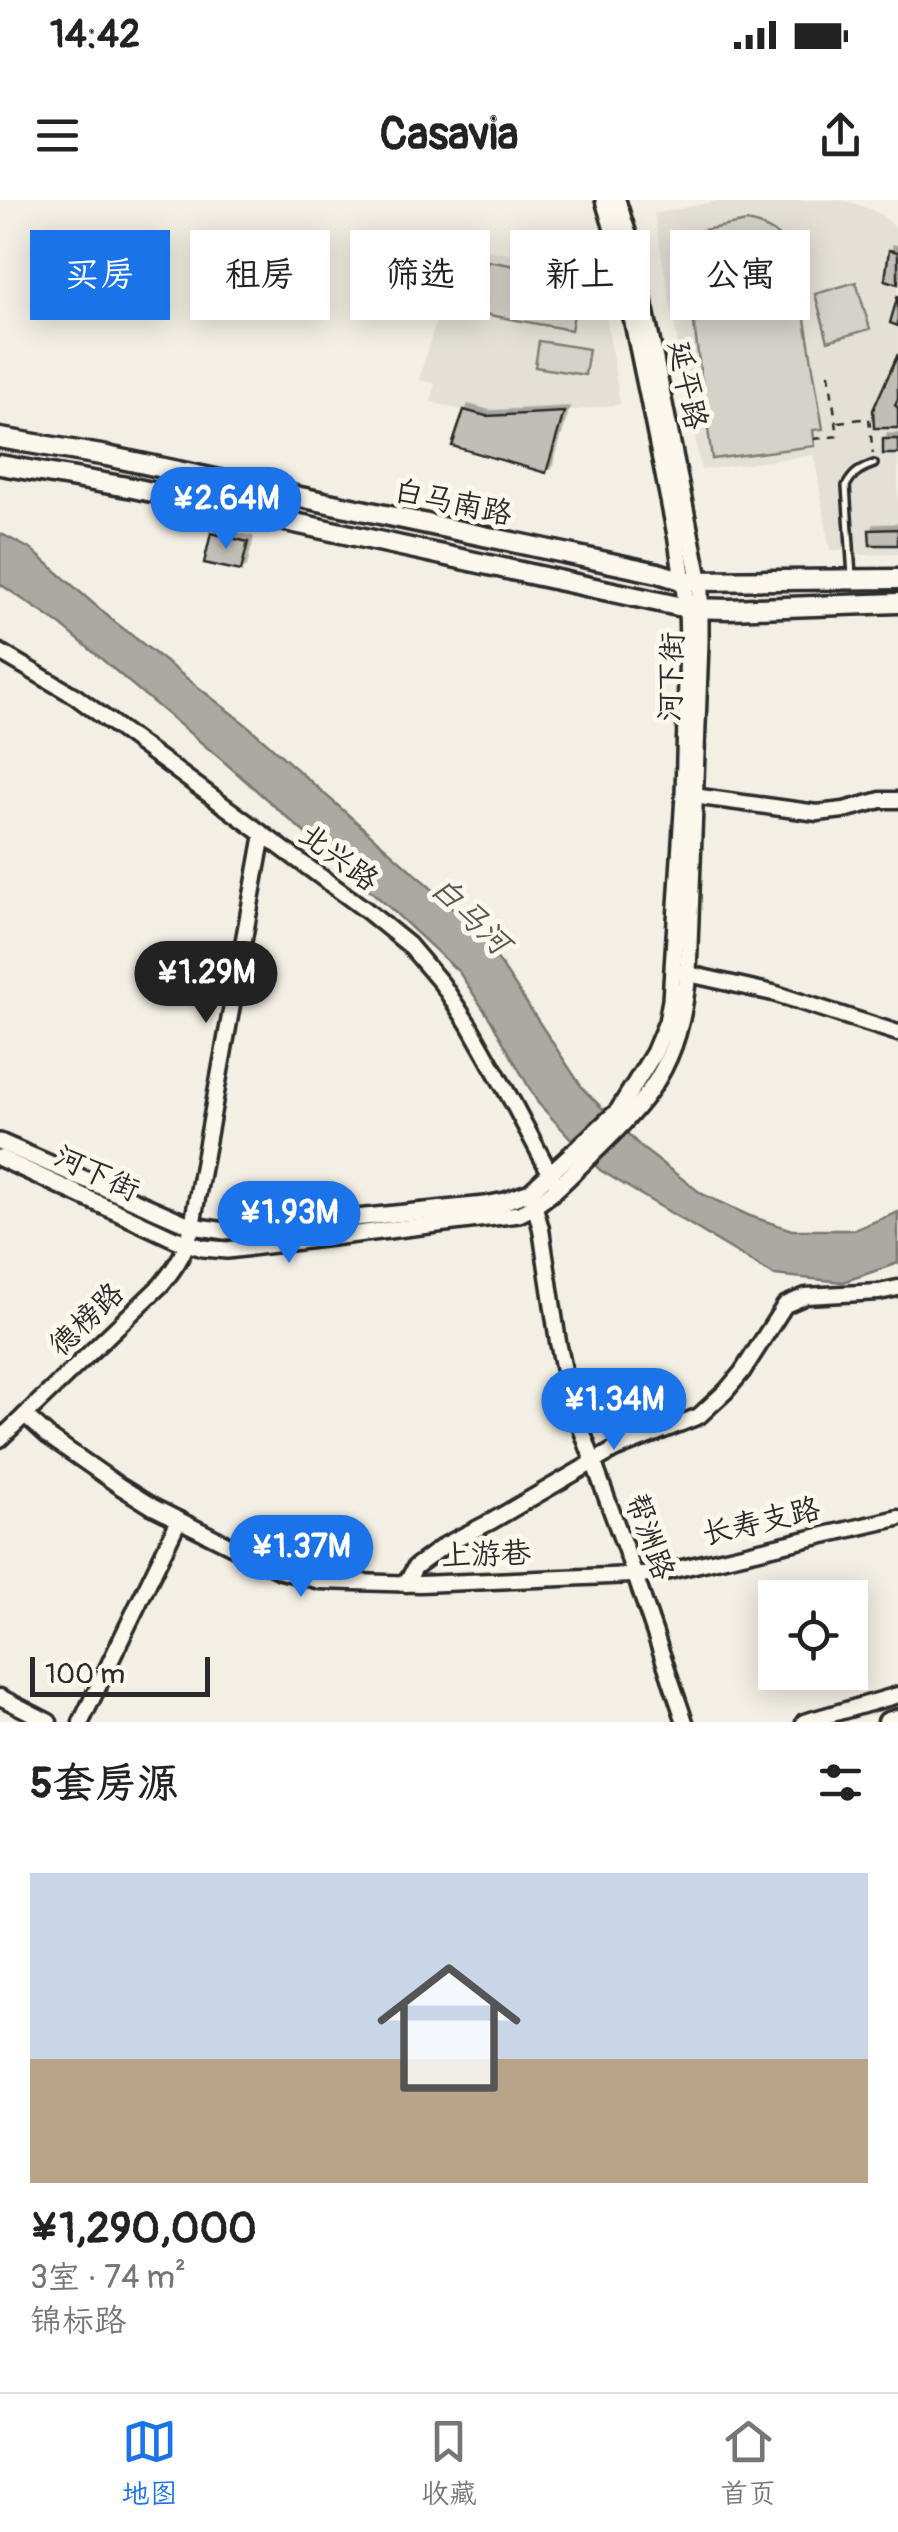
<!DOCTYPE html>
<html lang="zh">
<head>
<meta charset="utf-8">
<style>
  :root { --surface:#fff; --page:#f2f2f2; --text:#222; --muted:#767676; --line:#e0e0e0; --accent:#1a73e8 }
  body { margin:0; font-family:Pangolin,"LXGW WenKai TC",sans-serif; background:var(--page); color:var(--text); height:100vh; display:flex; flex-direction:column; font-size:38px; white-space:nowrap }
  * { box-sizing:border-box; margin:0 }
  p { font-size:32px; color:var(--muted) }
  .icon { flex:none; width:55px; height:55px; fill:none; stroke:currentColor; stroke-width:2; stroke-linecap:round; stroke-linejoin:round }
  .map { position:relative; height:1522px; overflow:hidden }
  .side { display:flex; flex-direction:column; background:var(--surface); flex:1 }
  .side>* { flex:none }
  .hud { position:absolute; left:30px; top:30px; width:840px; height:90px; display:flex; gap:20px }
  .controls { position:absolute; left:758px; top:1380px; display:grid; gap:20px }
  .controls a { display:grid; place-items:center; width:110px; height:110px; border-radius:0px; background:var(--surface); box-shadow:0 5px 25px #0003; font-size:50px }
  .scale { position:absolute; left:30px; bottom:25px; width:180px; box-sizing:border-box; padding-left:10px; border:5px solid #2b2b2b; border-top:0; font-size:28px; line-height:35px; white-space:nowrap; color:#2b2b2b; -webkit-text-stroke:8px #fbf7ec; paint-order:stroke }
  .price { position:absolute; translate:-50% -85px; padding:0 22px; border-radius:35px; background:var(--accent); color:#fff; font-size:32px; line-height:65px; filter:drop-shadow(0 2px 5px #0008) }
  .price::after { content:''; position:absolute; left:50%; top:60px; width:30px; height:22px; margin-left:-15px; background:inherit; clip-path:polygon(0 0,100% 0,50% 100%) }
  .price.active { background:#222; color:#fff }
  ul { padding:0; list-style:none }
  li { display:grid; align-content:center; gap:20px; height:530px; padding:0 30px }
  li span { display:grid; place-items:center; height:310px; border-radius:0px; color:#555 }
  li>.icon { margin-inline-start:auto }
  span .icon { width:180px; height:180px; fill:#fffc; stroke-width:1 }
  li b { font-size:42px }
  h2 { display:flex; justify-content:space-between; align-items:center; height:120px; padding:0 30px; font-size:42px }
  .pill { padding:0 35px; border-radius:0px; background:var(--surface); box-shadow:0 5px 25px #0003; font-size:35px; line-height:90px }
  .pill.active { background:var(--accent); color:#fff }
  .status { display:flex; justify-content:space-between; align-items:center; height:70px; padding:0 50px; background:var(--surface); direction:ltr }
  .status svg { height:28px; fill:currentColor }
  header { display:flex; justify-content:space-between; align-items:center; height:130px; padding:0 30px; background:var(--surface); font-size:45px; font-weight:700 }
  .dock { display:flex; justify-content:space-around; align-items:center; height:140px; border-top:2px solid var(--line); background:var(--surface); font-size:28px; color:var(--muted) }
  .dock a { display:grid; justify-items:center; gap:5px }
  .dock .active { color:var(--accent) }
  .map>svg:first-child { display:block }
  .built { fill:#e4e0d6 }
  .green { fill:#d5d2c9; stroke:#807e7a; stroke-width:2.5 }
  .water { fill:#aca9a2; stroke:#787772; stroke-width:2.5 }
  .building { fill:#c0beb6; stroke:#2b2b2b; stroke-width:2.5; filter:url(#shadow) }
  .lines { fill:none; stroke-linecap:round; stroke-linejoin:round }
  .service-casing { stroke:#2b2b2b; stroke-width:12 }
  .tertiary-casing { stroke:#2b2b2b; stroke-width:21 }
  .secondary-casing { stroke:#2b2b2b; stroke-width:22 }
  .primary-casing { stroke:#2b2b2b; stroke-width:25 }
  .path { stroke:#2b2b2b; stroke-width:2.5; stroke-dasharray:8 8; stroke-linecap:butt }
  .service { stroke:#fbf7ec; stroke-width:5 }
  .tertiary { stroke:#fbf7ec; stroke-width:14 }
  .secondary { stroke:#fbf7ec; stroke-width:15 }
  .primary { stroke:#fbf7ec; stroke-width:18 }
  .labels { text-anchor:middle; stroke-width:10; stroke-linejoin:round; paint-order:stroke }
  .street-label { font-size:30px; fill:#2b2b2b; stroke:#fbf7ec }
  .water-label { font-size:32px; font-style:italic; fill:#585755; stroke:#fbf7ec }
</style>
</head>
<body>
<div class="status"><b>14:42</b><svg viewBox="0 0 49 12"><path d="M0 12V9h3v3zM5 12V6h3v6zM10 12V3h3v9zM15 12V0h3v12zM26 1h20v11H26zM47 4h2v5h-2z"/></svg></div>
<header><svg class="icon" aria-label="menu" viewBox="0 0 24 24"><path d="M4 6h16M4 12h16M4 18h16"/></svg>Casavia<svg class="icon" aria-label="share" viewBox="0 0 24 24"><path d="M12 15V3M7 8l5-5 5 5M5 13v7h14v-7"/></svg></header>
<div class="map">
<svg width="898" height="1522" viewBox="0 0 898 1522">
  <defs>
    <filter id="shadow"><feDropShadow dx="4.5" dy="-4.5" stdDeviation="0" flood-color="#0004"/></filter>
  </defs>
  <rect width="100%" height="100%" fill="#f3efe4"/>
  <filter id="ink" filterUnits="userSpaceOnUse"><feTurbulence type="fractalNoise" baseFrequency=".01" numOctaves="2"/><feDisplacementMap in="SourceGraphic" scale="20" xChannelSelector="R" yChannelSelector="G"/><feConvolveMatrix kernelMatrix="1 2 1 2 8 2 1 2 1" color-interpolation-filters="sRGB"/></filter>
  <g filter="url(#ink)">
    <!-- built -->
    <g class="built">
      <polygon points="723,0 841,0 865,7 881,15 898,30 898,354 863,355 850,350 830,350 814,255 701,270 654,14"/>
      <polygon points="448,44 537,59 596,49 620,204 564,212 486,216 431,202 435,184 419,180 437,117 429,114"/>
    </g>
    <!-- green -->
    <g class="green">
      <path d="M747,22C767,26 782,35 794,52L823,229L813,230L815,246L712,259L682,34Z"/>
      <polygon points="488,61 581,78 571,130 478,113"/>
      <polygon points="856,82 870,129 828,141 815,94"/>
      <polygon points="539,141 589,149 585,175 535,167"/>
    </g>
    <!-- water -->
    <polygon class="water" points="0,333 32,350 111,419 249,527 431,688 485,740 583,889 642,948 702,994 750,1016 792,1030 854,1030 898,1012 898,1063 843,1082 774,1075 600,970 538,903 490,819 459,772 389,707 222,560 61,425 0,384"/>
    <!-- building -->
    <g class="building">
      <polygon points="889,50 898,52 898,84 885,80"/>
      <polygon points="898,95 898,126 890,123"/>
      <polygon points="898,154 898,199 895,205 898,208 898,228 874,228 873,210"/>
      <polygon points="464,210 486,216 564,212 546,273 452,246"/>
      <rect x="883" y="239" width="15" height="15"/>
      <polygon points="898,329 898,345 870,345 869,330"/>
      <polygon points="211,333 248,342 241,371 204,363"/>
    </g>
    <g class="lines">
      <!-- service casing -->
      <g class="service-casing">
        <path id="service" d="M852,376L846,286C853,273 860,269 874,264"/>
      </g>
      <!-- tertiary casing -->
      <g class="tertiary-casing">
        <g id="tertiary">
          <polyline points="0,452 75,496 366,710 409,745 442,784 469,825 513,903 553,979"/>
          <polyline points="686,595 817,613 844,610 881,600 898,600"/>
          <polyline points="680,772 773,793 898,833"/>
          <polyline points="532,996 541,1029 558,1142 570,1198 635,1375 685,1522"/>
          <polyline points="25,1215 48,1236 121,1287 153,1307 281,1371 320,1381 420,1384 656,1374 898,1318"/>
          <path d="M0,1239L161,1085C177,1066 187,1049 192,1026L263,634"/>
          <polyline points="406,1384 415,1367 445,1345 492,1321 614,1250 699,1216 726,1191 742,1172 785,1105 806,1096 879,1092 898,1088"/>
          <polyline points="0,1497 49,1522"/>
          <polyline points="81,1522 179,1320"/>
          <polyline points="804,1522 898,1495"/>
        </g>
      </g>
      <!-- secondary casing -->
      <g class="secondary-casing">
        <g id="secondary">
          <polyline points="0,942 192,1026 225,1031 485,1005 505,1001 530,992 618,911 654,853 667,822 671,800 684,595 688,443 687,408 677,340 648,195 615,36 604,0"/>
          <path d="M0,958L175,1039L203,1048L227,1050L519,1014C546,1002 563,982 584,962C650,898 679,868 688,773L700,442V383L633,50L617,0"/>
        </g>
      </g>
      <!-- primary casing -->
      <g class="primary-casing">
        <g id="primary">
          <polyline points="0,238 107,256 658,373 684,381 898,379"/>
          <polyline points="0,265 133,288 687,408 729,409 898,403"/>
          <polyline points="888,1522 898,1519"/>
        </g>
      </g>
      <!-- path -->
      <g class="path">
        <polyline points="838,222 869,218 873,254"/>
        <polyline points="814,239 838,236 828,167"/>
      </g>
      <!-- service -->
      <use href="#service" class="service"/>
      <!-- tertiary -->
      <use href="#tertiary" class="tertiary"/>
      <!-- secondary -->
      <use href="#secondary" class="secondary"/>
      <!-- primary -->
      <use href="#primary" class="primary"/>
    </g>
  </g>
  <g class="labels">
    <!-- street labels -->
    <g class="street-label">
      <text transform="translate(688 185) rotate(78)" y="10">延平路</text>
      <text transform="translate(453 302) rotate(12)" y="10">白马南路</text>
      <text transform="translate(671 477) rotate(-88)" y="10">河下街</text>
      <text transform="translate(339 657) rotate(37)" y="10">北兴路</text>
      <text transform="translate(97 973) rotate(25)" y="10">河下街</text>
      <text transform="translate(86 1119) rotate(-44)" y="10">德榜路</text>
      <text transform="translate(761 1321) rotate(-13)" y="10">长寿支路</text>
      <text transform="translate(650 1336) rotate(70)" y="10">帮洲路</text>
      <text transform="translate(486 1354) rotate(-2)" y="10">上游巷</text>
    </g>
    <!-- water labels -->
    <g class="water-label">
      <text transform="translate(471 715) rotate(44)" y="11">白马河</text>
    </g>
  </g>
</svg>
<div class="controls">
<a><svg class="icon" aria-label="locate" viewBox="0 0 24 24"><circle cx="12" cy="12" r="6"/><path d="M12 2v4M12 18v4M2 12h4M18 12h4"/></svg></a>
</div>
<div class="scale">100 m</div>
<b class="price" style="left:226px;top:352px">¥2.64M</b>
<b class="price active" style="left:206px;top:826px">¥1.29M</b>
<b class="price" style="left:289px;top:1066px">¥1.93M</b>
<b class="price" style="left:614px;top:1253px">¥1.34M</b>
<b class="price" style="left:301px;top:1400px">¥1.37M</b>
<div class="hud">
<a class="pill active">买房</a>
<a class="pill">租房</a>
<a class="pill">筛选</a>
<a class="pill">新上</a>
<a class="pill">公寓</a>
</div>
</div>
<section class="side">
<h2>5套房源<svg class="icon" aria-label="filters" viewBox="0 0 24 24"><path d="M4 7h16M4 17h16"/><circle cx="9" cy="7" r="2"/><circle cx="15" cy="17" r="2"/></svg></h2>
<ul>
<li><span style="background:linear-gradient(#c9d6e8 60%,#b9a48a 0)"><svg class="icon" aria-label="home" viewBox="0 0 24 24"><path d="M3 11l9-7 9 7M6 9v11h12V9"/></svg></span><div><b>¥1,290,000</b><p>3室 · 74 m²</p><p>锦标路</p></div></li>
</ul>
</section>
<nav class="dock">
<a class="active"><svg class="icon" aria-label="map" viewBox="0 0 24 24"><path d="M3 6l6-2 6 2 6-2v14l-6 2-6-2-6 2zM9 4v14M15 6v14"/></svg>地图</a>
<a><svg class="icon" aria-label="saved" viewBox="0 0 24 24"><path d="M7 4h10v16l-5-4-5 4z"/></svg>收藏</a>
<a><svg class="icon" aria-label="home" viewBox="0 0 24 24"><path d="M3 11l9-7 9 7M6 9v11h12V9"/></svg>首页</a>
</nav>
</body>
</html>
